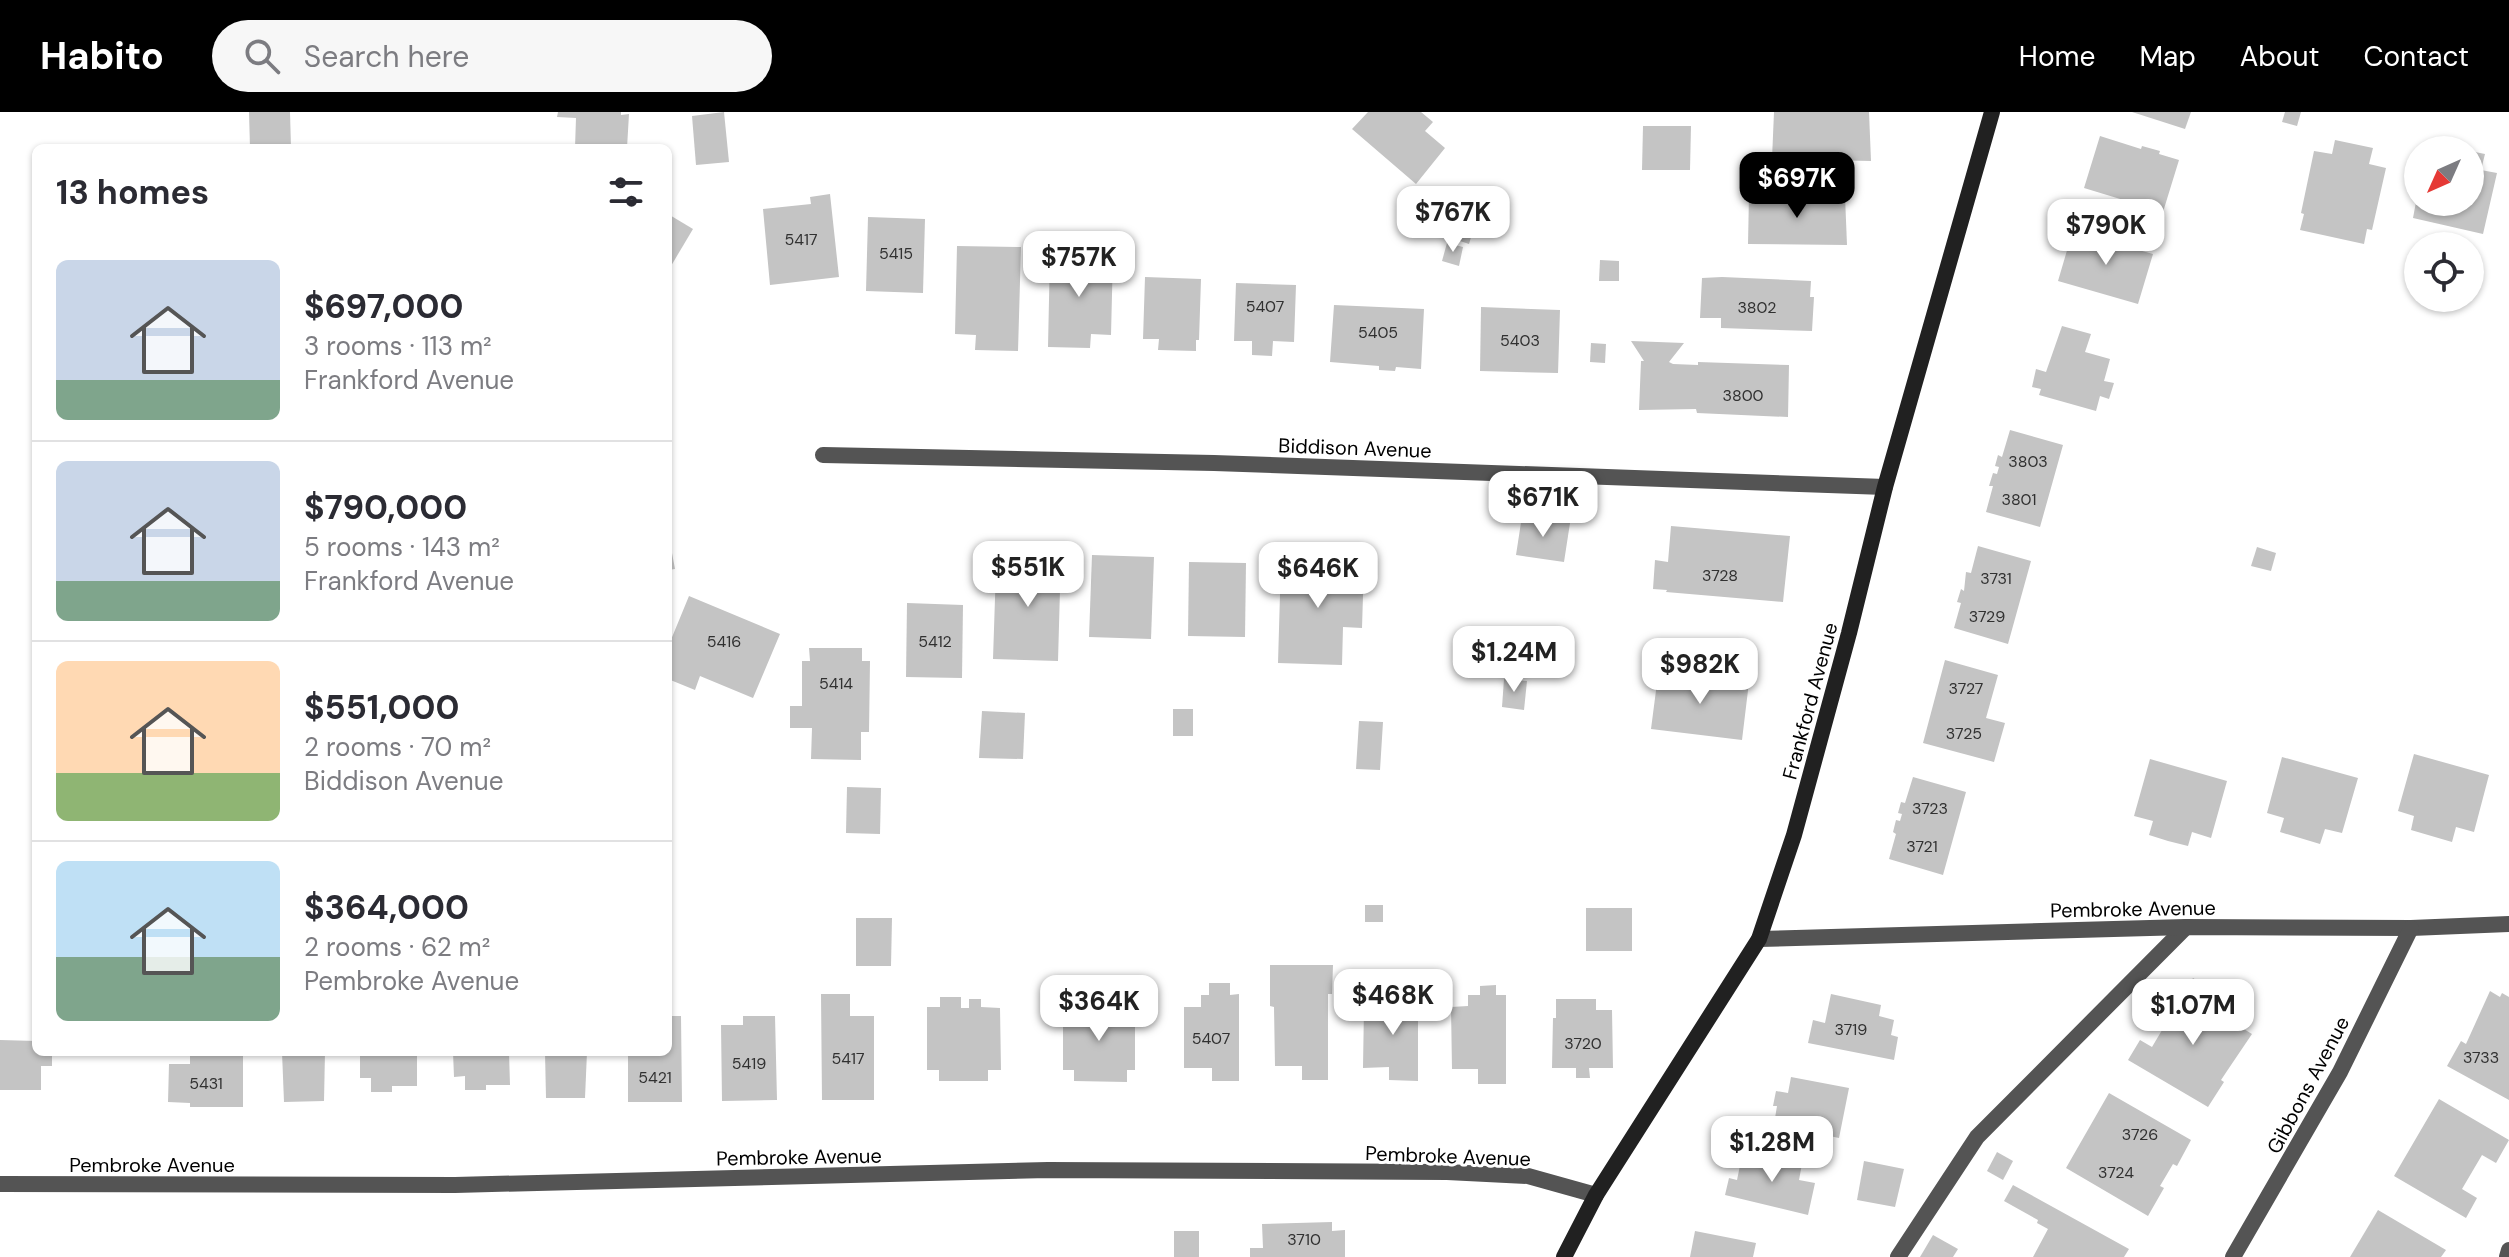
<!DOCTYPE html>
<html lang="en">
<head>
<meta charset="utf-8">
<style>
  :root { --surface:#fff; --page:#f7f7f7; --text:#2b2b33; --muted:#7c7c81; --line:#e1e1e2; --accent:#000 }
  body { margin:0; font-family:"DM Sans",sans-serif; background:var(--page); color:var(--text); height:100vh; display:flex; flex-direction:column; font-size:30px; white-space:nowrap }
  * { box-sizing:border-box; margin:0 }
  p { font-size:26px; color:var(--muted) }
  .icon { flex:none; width:44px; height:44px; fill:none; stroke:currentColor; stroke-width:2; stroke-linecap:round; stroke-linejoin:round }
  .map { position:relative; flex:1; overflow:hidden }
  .sheet { position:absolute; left:32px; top:32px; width:640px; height:912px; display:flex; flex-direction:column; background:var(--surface); border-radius:12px; box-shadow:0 2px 6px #0004 }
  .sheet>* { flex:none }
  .needle { width:52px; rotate:225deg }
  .buttons { position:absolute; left:2404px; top:24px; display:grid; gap:16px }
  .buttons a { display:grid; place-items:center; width:80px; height:80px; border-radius:50%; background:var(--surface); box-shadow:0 2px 6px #0004; font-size:40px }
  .price { position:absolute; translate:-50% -68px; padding:0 18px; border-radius:16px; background:#fff; color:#222; font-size:26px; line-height:52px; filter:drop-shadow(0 2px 4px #0008) }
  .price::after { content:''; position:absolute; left:50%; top:48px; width:24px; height:18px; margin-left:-12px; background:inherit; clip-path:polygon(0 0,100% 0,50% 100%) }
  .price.active { background:var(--accent); color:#fff }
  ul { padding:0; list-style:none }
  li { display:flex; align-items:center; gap:24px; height:200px; padding:0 24px }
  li+li { border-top:2px solid var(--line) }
  li span { display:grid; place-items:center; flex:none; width:224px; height:160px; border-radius:12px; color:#555 }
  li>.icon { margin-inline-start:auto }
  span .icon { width:96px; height:96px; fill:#fffc; stroke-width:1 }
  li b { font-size:34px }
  h2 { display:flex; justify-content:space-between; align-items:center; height:96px; padding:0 24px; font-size:34px }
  header { display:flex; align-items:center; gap:48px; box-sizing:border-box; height:112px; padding:0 40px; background:var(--accent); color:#fff }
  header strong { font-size:38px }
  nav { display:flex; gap:44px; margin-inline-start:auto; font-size:28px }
  .search { width:560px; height:72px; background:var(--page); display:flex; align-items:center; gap:20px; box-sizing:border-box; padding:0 28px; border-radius:44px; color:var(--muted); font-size:30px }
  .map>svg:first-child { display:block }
  .building { fill:#c4c4c4 }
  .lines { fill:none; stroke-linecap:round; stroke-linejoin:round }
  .lane { stroke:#545454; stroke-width:16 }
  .street { stroke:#545454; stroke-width:16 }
  .secondary { stroke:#212121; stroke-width:16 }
  .labels { text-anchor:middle; stroke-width:6; stroke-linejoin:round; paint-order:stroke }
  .number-label { font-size:16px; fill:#313131 }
  .street-label { font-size:20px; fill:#000; stroke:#fff }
</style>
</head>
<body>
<header>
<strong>Habito</strong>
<div class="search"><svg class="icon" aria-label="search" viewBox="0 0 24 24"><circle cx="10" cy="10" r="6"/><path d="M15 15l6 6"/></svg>Search here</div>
<nav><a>Home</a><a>Map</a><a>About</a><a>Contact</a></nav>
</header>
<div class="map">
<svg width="2509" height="1145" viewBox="0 0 2509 1145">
  <rect width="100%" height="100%" fill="#fff"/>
  <!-- building -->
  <g class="building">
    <polygon points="249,0 290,0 291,36 250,36"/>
    <polygon points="558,0 621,0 621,3 629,2 627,36 575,36 576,6 557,5"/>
    <polygon points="724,0 729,50 696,53 692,4"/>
    <polygon points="1368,0 1421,0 1433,10 1425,19 1445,36 1416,72 1352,17"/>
    <polygon points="1774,0 1869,0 1871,49 1772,47"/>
    <polygon points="2132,0 2191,0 2185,17"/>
    <polygon points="2285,0 2301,0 2297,14 2282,10"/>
    <polygon points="1643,14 1691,14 1690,58 1642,58"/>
    <polygon points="2100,24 2141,37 2142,34 2160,39 2159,42 2179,48 2163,100 2084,76"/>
    <polygon points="2335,28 2373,36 2369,52 2386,56 2372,118 2367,117 2364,132 2300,118 2304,102 2301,101 2314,39 2332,42"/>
    <polygon points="2470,39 2485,42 2481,58 2497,61 2483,122 2413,106 2416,90 2470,90"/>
    <polygon points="830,82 839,165 770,173 763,97 811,92 810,85"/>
    <polygon points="1749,83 1845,84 1847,133 1748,132"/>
    <polygon points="668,102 693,117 668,159"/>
    <polygon points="868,105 925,107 923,181 866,179"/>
    <polygon points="1463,108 1475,112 1469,132 1457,128"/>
    <polygon points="2073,118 2136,134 2135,137 2153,142 2138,192 2058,169"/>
    <polygon points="1447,131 1463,135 1459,154 1442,149"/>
    <polygon points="957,134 1021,135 1018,239 975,238 976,223 955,222"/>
    <polygon points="1050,141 1113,142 1111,223 1091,222 1090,236 1048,235"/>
    <polygon points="1600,148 1619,149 1619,169 1599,169"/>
    <polygon points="1145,165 1201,167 1199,228 1196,228 1196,239 1158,238 1159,227 1143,227"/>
    <polygon points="1722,165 1811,169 1810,185 1814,185 1812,219 1721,216 1721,206 1700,206 1702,166"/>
    <polygon points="1236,171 1296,173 1294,230 1273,229 1272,244 1252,243 1252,229 1234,229"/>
    <polygon points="1334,193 1424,197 1421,257 1396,255 1395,259 1379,258 1379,254 1330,250"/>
    <polygon points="1481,195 1560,198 1558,261 1480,259"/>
    <polygon points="2062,214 2091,222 2085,240 2110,247 2104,269 2114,271 2109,287 2100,284 2096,299 2039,283 2041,277 2032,275 2036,257 2046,260"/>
    <polygon points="1631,229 1684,231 1669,250 1673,252 1698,253 1698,250 1789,253 1788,305 1697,301 1696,297 1639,298 1641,249 1644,249"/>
    <polygon points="1591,231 1606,232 1605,251 1590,250"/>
    <polygon points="2010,318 2063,333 2040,415 1986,400 1993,374 1989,374 1993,361 1997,362 1999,355 1995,354 1998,343 2002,345"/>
    <polygon points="1522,404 1570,411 1564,450 1516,443"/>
    <polygon points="1671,414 1790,424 1783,490 1666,480 1667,478 1653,477 1655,448 1668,450"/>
    <polygon points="668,420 675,457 668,458"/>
    <polygon points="1978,434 2031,449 2008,532 1954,516 1961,491 1957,490 1961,477 1964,479 1966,460 1971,461"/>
    <polygon points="2257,435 2276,441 2271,459 2251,454"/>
    <polygon points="1018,441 1061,442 1058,549 993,547 996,456 1017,457"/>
    <polygon points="1092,443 1154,445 1151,527 1089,525"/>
    <polygon points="1281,448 1364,451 1362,516 1343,515 1342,553 1278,551"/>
    <polygon points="1189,450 1246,451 1245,525 1188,524"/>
    <polygon points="689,484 780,522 753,586 700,564 695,578 668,567 668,535"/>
    <polygon points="907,491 963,493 962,566 906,565"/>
    <polygon points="809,536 862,536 862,549 870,549 869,620 861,620 861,648 811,647 812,616 790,616 790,594 802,594 802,549 810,549"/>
    <polygon points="1945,548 1998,563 1986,606 2005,611 1994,650 1923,631"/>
    <polygon points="1671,561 1749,570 1742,628 1651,617 1658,563 1671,565"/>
    <polygon points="1504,567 1527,569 1524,598 1502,595"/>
    <rect x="1173" y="597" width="20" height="27"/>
    <polygon points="982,599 1025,601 1023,647 979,646"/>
    <polygon points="1359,609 1383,610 1380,658 1356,657"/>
    <polygon points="2414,642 2489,663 2474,720 2456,715 2452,730 2411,718 2414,704 2398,699"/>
    <polygon points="2282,645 2358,666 2342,721 2325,717 2320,732 2280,720 2284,706 2267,701"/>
    <polygon points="2150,647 2227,669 2211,726 2192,720 2188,734 2168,729 2149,723 2153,709 2134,704"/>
    <polygon points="1913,665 1966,680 1943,763 1889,747 1896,722 1893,720 1896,708 1900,709 1902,702 1898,701 1901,690 1905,691"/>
    <polygon points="847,675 881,676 880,722 846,721"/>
    <rect x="1365" y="793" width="18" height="17"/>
    <rect x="1586" y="796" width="46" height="43"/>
    <polygon points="856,806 892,806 891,854 856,854"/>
    <polygon points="1270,853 1333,853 1332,882 1328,882 1328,968 1302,968 1302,954 1275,954 1274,895 1270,894"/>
    <polygon points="2193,866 2212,878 2204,893 2252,922 2227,959 2221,968 2224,970 2208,995 2128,948 2140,928 2152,935"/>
    <polygon points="1209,871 1230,871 1230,883 1239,882 1239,969 1212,969 1212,956 1184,956 1184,895 1201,895 1201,883 1209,883"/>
    <polygon points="1496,873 1496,883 1506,883 1506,972 1478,972 1478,957 1452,957 1451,895 1468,894 1468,883 1480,883 1480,874"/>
    <polygon points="2490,879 2500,885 2502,881 2509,885 2509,988 2447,954 2461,929 2466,932"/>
    <polygon points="821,882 850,882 850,904 874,904 874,988 822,988"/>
    <polygon points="1831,882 1881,893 1879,904 1894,908 1891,923 1898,925 1894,948 1808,931 1813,908 1825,911"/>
    <polygon points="1381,883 1418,883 1418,969 1389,968 1389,955 1363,956 1364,895 1381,895"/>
    <polygon points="940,885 961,885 961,896 969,896 969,887 981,887 981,895 1000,896 1001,958 988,958 988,969 939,969 939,958 927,958 927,895 940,895"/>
    <polygon points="1556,887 1596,887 1596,898 1612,898 1613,956 1589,956 1590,966 1576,966 1576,956 1552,956 1553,906 1556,906"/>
    <polygon points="1063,896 1135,896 1135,958 1127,958 1127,970 1074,969 1074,958 1063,958"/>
    <polygon points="668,904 681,904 682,990 628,990 628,940 668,940"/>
    <polygon points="743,904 775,904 777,988 722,989 721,913 743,913"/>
    <polygon points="0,928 36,929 36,940 52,940 52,954 41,954 41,978 0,978"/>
    <polygon points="190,940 243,940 243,995 190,995 190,991 168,990 169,952 190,952"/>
    <polygon points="282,940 325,940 324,989 284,990"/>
    <polygon points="360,940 417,940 417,974 392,974 392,980 371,980 371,966 360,966"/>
    <polygon points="453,940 509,940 510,973 486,973 486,978 465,978 465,964 454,965"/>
    <polygon points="545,940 587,940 585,986 546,986"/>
    <polygon points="1791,965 1849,976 1839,1026 1781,1014 1782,1007 1775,1006 1777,994 1773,994 1776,979 1788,981"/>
    <polygon points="2109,981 2191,1028 2177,1054 2173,1052 2160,1074 2164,1076 2148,1104 2066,1056"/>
    <polygon points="2439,987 2509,1028 2496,1051 2482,1043 2462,1077 2477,1086 2466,1106 2394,1064"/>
    <polygon points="1743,1039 1802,1052 1799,1068 1815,1071 1808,1103 1725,1083 1729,1066 1737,1068"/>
    <polygon points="1997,1040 2013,1049 2003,1068 1987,1059"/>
    <polygon points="1864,1049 1904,1057 1895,1095 1857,1088"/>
    <polygon points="2013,1073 2129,1137 2124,1145 2033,1145 2048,1117 2037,1111 2038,1108 2004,1089"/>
    <polygon points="2378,1098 2446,1138 2441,1145 2350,1145"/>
    <polygon points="1332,1110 1332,1119 1345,1118 1345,1145 1250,1145 1250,1136 1263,1136 1262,1112"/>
    <rect x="1174" y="1119" width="25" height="26"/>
    <polygon points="1695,1119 1756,1131 1753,1145 1690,1145"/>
    <polygon points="1933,1123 1958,1137 1953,1145 1920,1145"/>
  </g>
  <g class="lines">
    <!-- lane -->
    <g class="lane">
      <polyline points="1898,1145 1977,1025 2186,815"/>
      <polyline points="2507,1145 2509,1138"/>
    </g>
    <!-- street -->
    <g class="street">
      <polyline points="823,343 1214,351 1885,375"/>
      <polyline points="1759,827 2186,815 2411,816 2509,812"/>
      <polyline points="0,1072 455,1073 1048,1058 1447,1060 1528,1064 1596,1083"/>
      <polyline points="2233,1145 2340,960 2411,816"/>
    </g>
    <!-- secondary -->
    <polyline class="secondary" points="1564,1145 1596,1083 1759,827 1794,723 1849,521 1885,375 1992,0"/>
  </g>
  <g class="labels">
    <!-- number labels -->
    <g class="number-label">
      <text x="801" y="133">5417</text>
      <text x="896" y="147">5415</text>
      <text x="1265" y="200">5407</text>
      <text x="1757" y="201">3802</text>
      <text x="1378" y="226">5405</text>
      <text x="1520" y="234">5403</text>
      <text x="1743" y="289">3800</text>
      <text x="2028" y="355">3803</text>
      <text x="2019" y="393">3801</text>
      <text x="1720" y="469">3728</text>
      <text x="1996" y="472">3731</text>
      <text x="1987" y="510">3729</text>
      <text x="724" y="535">5416</text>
      <text x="935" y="535">5412</text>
      <text x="836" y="577">5414</text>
      <text x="1966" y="582">3727</text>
      <text x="1964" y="627">3725</text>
      <text x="1930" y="702">3723</text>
      <text x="1922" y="740">3721</text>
      <text x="1851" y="923">3719</text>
      <text x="1211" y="932">5407</text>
      <text x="1583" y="937">3720</text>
      <text x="2481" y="951">3733</text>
      <text x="848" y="952">5417</text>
      <text x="749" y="957">5419</text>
      <text x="655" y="971">5421</text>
      <text x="206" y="977">5431</text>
      <text x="2140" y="1028">3726</text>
      <text x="2116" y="1066">3724</text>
      <text x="1304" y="1133">3710</text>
    </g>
    <!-- street labels -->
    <g class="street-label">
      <text transform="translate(1355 336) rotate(2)" y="7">Biddison Avenue</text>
      <text transform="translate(1810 589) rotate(-75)" y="7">Frankford Avenue</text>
      <text transform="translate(2133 797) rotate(-1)" y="7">Pembroke Avenue</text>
      <text transform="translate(2308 973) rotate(-62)" y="7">Gibbons Avenue</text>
      <text transform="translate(1448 1044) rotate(2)" y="7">Pembroke Avenue</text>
      <text transform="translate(799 1045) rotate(-1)" y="7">Pembroke Avenue</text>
      <text x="152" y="1060">Pembroke Avenue</text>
    </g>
  </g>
</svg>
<div class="buttons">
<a><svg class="needle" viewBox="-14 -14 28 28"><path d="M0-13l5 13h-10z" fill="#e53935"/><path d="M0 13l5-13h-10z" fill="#7c7c81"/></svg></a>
<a><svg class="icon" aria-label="locate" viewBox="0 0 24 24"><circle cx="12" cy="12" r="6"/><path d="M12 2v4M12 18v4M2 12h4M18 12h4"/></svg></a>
</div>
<b class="price active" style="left:1797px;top:108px">$697K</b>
<b class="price" style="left:1453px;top:142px">$767K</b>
<b class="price" style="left:2106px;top:155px">$790K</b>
<b class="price" style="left:1079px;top:187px">$757K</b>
<b class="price" style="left:1543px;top:427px">$671K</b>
<b class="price" style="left:1028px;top:497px">$551K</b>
<b class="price" style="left:1318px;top:498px">$646K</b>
<b class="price" style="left:1514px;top:582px">$1.24M</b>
<b class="price" style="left:1700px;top:594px">$982K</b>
<b class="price" style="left:1393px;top:925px">$468K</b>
<b class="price" style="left:1099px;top:931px">$364K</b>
<b class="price" style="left:2193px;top:935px">$1.07M</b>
<b class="price" style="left:1772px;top:1072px">$1.28M</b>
<section class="sheet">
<h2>13 homes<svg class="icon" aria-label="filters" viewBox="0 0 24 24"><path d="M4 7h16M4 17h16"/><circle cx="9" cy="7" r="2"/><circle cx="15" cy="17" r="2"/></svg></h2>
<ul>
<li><span style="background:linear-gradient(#c9d6e8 75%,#7fa58c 0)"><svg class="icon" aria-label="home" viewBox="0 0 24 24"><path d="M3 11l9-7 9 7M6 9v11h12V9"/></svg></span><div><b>$697,000</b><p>3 rooms · 113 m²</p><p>Frankford Avenue</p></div></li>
<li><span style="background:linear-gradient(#c9d6e8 75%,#7fa58c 0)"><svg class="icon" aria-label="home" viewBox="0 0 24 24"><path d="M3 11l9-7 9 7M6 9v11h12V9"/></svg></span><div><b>$790,000</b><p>5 rooms · 143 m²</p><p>Frankford Avenue</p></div></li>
<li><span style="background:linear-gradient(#ffd9b3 70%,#8fb573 0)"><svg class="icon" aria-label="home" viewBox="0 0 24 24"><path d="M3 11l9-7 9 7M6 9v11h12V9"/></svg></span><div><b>$551,000</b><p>2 rooms · 70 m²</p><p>Biddison Avenue</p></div></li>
<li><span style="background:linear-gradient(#bfe0f5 60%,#7fa58c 0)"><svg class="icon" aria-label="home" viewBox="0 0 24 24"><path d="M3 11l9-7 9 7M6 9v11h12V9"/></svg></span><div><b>$364,000</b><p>2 rooms · 62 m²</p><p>Pembroke Avenue</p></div></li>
</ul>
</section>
</div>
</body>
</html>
